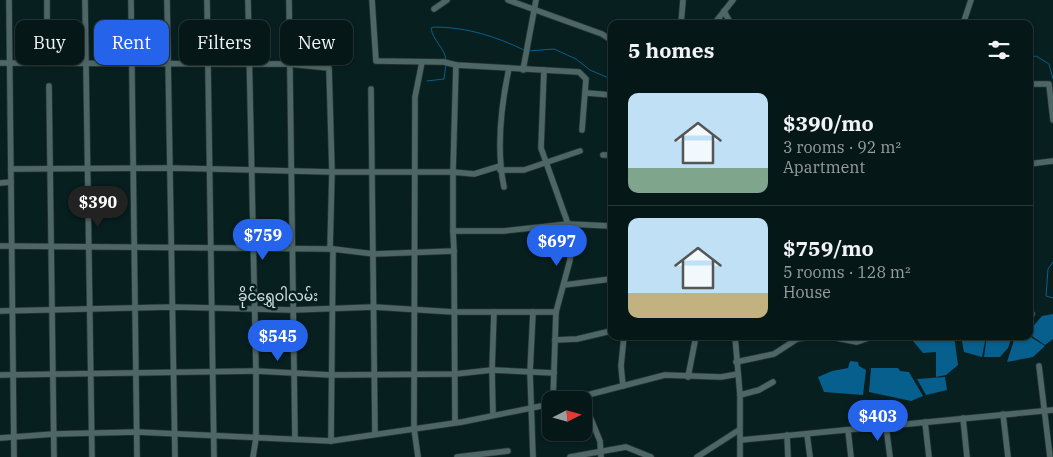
<!DOCTYPE html>
<html lang="en">
<head>
<meta charset="utf-8">
<style>
  :root { --surface:#051717; --page:#0e2020; --text:#f1f3f6; --muted:#979fa1; --line:#263636; --accent:#2563eb }
  body { margin:0; font-family:"IBM Plex Serif","Noto Sans Myanmar",serif; background:var(--page); color:var(--text); height:100vh; display:flex; flex-direction:column; font-size:19px; white-space:nowrap }
  * { box-sizing:border-box; margin:0 }
  p { font-size:16px; color:var(--muted) }
  .icon { flex:none; width:28px; height:28px; fill:none; stroke:currentColor; stroke-width:2; stroke-linecap:round; stroke-linejoin:round }
  .map { position:relative; flex:1; overflow:hidden }
  .sheet { position:absolute; left:608px; top:20px; width:425px; height:320px; display:flex; flex-direction:column; background:var(--surface); border-radius:10px; box-shadow:0 1px 4px #0004,0 0 0 1px var(--line) }
  .sheet>* { flex:none }
  .guide { position:absolute; left:15px; top:20px; width:475px; height:45px; display:flex; gap:10px }
  .needle { width:32px; rotate:84deg }
  .controls { position:absolute; left:542px; top:391px; display:grid; gap:10px }
  .controls a { display:grid; place-items:center; width:50px; height:50px; border-radius:10px; background:var(--surface); box-shadow:0 1px 4px #0004,0 0 0 1px var(--line); font-size:25px }
  .price { position:absolute; translate:-50% -42px; padding:0 11px; border-radius:18px; background:var(--accent); color:#fff; font-size:16px; line-height:32px; filter:drop-shadow(0 1px 2px #0008) }
  .price::after { content:''; position:absolute; left:50%; top:30px; width:15px; height:11px; margin-left:-8px; background:inherit; clip-path:polygon(0 0,100% 0,50% 100%) }
  .price.current { background:#222; color:#fff }
  ul { padding:0; list-style:none }
  li { display:flex; align-items:center; gap:15px; height:125px; padding:0 20px }
  li+li { border-top:1px solid var(--line) }
  li span { display:grid; place-items:center; flex:none; width:140px; height:100px; border-radius:10px; color:#555 }
  li>.icon { margin-inline-start:auto }
  span .icon { width:60px; height:60px; fill:#fffc; stroke-width:1 }
  li b { font-size:21px }
  h2 { display:flex; justify-content:space-between; align-items:center; height:60px; padding:0 20px; font-size:21px }
  .tag { padding:0 18px; border-radius:10px; background:var(--surface); box-shadow:0 1px 4px #0004,0 0 0 1px var(--line); font-size:18px; line-height:45px }
  .tag.current { background:var(--accent); color:#fff }
  .map>svg:first-child { display:block }
  .water { fill:#075f8d }
  .lines { fill:none; stroke-linecap:round; stroke-linejoin:round }
  .stream { stroke:#075f8d; stroke-width:1 }
  .minor-casing { stroke:#2a3434; stroke-width:7 }
  .minor { stroke:#4d6666; stroke-width:5.5 }
  .labels { text-anchor:middle; stroke-width:5; stroke-linejoin:round; paint-order:stroke }
  .street-label { font-size:14px; fill:#d4e2e2; stroke:#071f1f }
</style>
</head>
<body>
<div class="map">
<svg width="1053" height="457" viewBox="0 0 1053 457">
  <rect width="100%" height="100%" fill="#071f1f"/>
  <!-- water -->
  <g class="water">
    <polygon points="1053,314 1053,339 1045,345 1029,334 1029,331 1042,316"/>
    <polygon points="912,336 954,336 958,365 946,375 936,377 936,352 923,353 913,341"/>
    <polygon points="961,336 986,336 982,357 964,352"/>
    <polygon points="987,336 1012,336 1008,348 1000,357 984,357"/>
    <polygon points="1029,336 1045,346 1033,357 1007,362 1015,337"/>
    <polygon points="850,361 858,362 859,366 866,370 863,395 824,392 818,377 832,371 848,368"/>
    <polygon points="871,368 898,368 900,371 909,372 923,396 911,401 869,392"/>
    <polygon points="945,377 947,390 926,395 917,379"/>
  </g>
  <g class="lines">
    <!-- stream -->
    <g class="stream">
      <polyline points="528,51 554,49 576,59 590,70 611,79"/>
      <polyline points="1029,58 1036,56 1049,64 1053,79"/>
      <path d="M446,60C445,48 433,41 431,28L434,27C466,27 495,36 524,50"/>
      <polyline points="427,81 444,79 446,64"/>
      <polyline points="1053,262 1048,269 1046,296 1053,298"/>
    </g>
    <!-- minor casing -->
    <g class="minor-casing">
      <g id="minor">
        <polyline points="9,0 14,457"/>
        <polyline points="85,0 92,457"/>
        <polyline points="131,0 137,457"/>
        <polyline points="167,0 175,457"/>
        <polyline points="207,0 214,457"/>
        <polyline points="248,0 256,371 256,438 253,457"/>
        <polyline points="289,0 295,439"/>
        <polyline points="372,0 376,61 444,62 456,65"/>
        <polyline points="508,0 602,34 611,40"/>
        <polyline points="434,9 447,0"/>
        <polyline points="724,11 731,24 759,24"/>
        <polyline points="47,19 47,0"/>
        <polyline points="681,24 683,0"/>
        <polyline points="714,24 733,0"/>
        <polyline points="963,24 971,0"/>
        <polyline points="0,63 289,64 329,68 332,172 330,249 333,249"/>
        <polyline points="523,70 536,0"/>
        <polyline points="544,70 541,148 568,224"/>
        <polyline points="1029,84 1049,84 1053,120"/>
        <polyline points="49,86 54,457"/>
        <polyline points="371,89 375,434"/>
        <polyline points="587,93 611,95"/>
        <polyline points="603,155 611,155"/>
        <polyline points="1029,164 1053,161"/>
        <polyline points="500,166 474,174 453,172 453,231 504,231 568,224 611,226"/>
        <polyline points="11,169 170,168 332,172 453,172 456,65 579,72 586,79 582,130"/>
        <polyline points="500,170 524,170 580,151"/>
        <polyline points="0,183 11,182"/>
        <path d="M504,187C496,149 501,106 509,68"/>
        <polyline points="0,246 330,249"/>
        <polyline points="1029,247 1029,269"/>
        <polyline points="454,251 455,422"/>
        <polyline points="564,285 611,279"/>
        <polyline points="0,311 172,307 292,310 374,307 454,312 556,312"/>
        <polyline points="533,312 530,372 533,457"/>
        <polyline points="1029,314 1032,314"/>
        <polyline points="735,336 740,395 740,457"/>
        <polyline points="826,336 857,342 874,336"/>
        <polyline points="555,340 577,339 611,331"/>
        <polyline points="736,362 774,354 797,339 817,336"/>
        <polyline points="1039,366 1050,457"/>
        <polyline points="0,375 256,371 331,375 455,374 492,370 554,373"/>
        <polyline points="688,377 696,336"/>
        <polyline points="623,386 621,366 624,336"/>
        <polyline points="740,395 759,390 773,382"/>
        <polyline points="553,400 556,312 570,260 572,225"/>
        <polyline points="568,400 665,375 721,377 738,374"/>
        <polyline points="584,402 600,441 601,457"/>
        <polyline points="1003,414 1008,457"/>
        <polyline points="493,415 492,370 494,312"/>
        <polyline points="963,418 967,457"/>
        <polyline points="925,422 929,457"/>
        <polyline points="886,426 890,457"/>
        <polyline points="848,430 851,457"/>
        <polyline points="807,434 810,457"/>
        <polyline points="787,435 788,457"/>
        <polyline points="0,438 54,434 137,432 331,441 462,422 551,404"/>
        <polyline points="741,440 1053,410"/>
        <polyline points="331,441 333,249 374,254 454,251 453,231"/>
        <polyline points="418,457 414,428 415,97 422,62"/>
        <polyline points="457,457 508,451"/>
        <polyline points="570,457 626,447 651,457"/>
        <polyline points="697,457 739,430"/>
      </g>
    </g>
    <!-- minor -->
    <use href="#minor" class="minor"/>
  </g>
  <g class="labels">
    <!-- street labels -->
    <g class="street-label">
      <text x="278" y="301">ခိုင်ရွှေဝါလမ်း</text>
    </g>
  </g>
</svg>
<div class="controls">
<a><svg class="needle" viewBox="-14 -14 28 28"><path d="M0-13l5 13h-10z" fill="#e53935"/><path d="M0 13l5-13h-10z" fill="#979fa1"/></svg></a>
</div>
<b class="price current" style="left:98px;top:228px">$390</b>
<b class="price" style="left:263px;top:261px">$759</b>
<b class="price" style="left:557px;top:267px">$697</b>
<b class="price" style="left:278px;top:362px">$545</b>
<b class="price" style="left:878px;top:442px">$403</b>
<div class="guide">
<a class="tag">Buy</a>
<a class="tag current">Rent</a>
<a class="tag">Filters</a>
<a class="tag">New</a>
</div>
<section class="sheet">
<h2>5 homes<svg class="icon" aria-label="filters" viewBox="0 0 24 24"><path d="M4 7h16M4 17h16"/><circle cx="9" cy="7" r="2"/><circle cx="15" cy="17" r="2"/></svg></h2>
<ul>
<li><span style="background:linear-gradient(#bfe0f5 75%,#7fa58c 0)"><svg class="icon" aria-label="home" viewBox="0 0 24 24"><path d="M3 11l9-7 9 7M6 9v11h12V9"/></svg></span><div><b>$390/mo</b><p>3 rooms · 92 m²</p><p>Apartment</p></div></li>
<li><span style="background:linear-gradient(#bfe0f5 75%,#c2b280 0)"><svg class="icon" aria-label="home" viewBox="0 0 24 24"><path d="M3 11l9-7 9 7M6 9v11h12V9"/></svg></span><div><b>$759/mo</b><p>5 rooms · 128 m²</p><p>House</p></div></li>
</ul>
</section>
</div>
</body>
</html>
